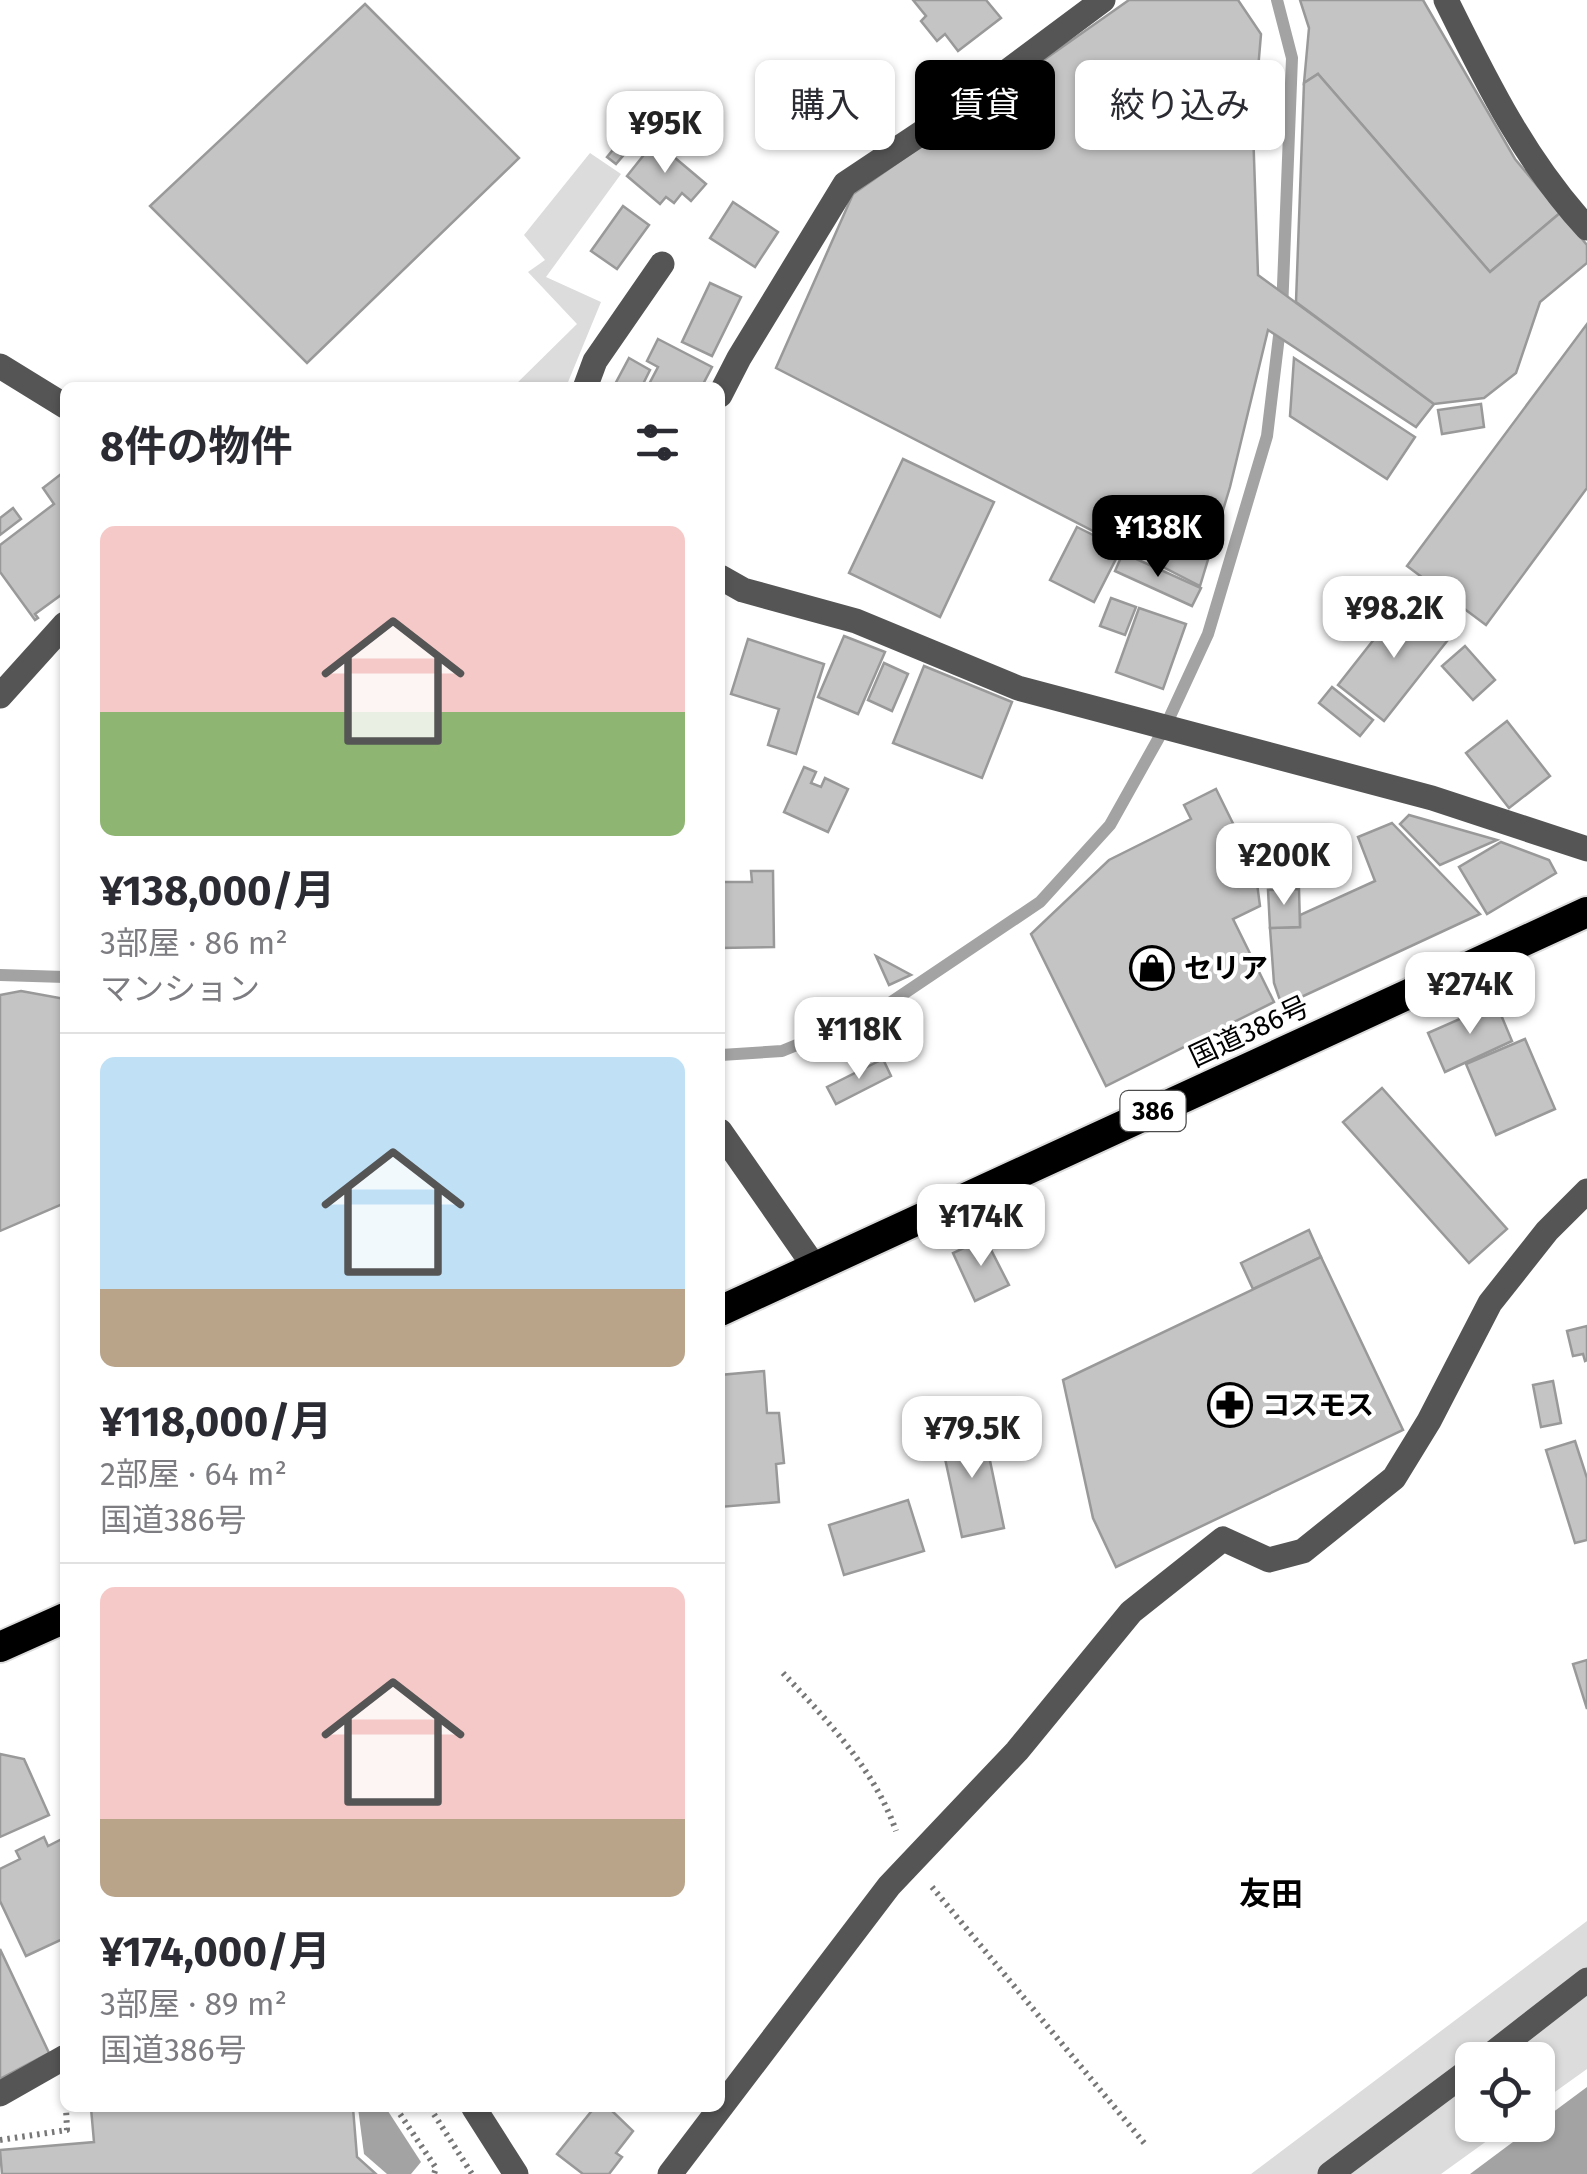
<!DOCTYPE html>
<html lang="ja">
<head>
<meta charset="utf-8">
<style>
  :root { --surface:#fff; --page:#f2f2f3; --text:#2b2b33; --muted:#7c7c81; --line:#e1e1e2; --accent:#000 }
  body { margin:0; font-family:"Fira Sans","Noto Sans JP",sans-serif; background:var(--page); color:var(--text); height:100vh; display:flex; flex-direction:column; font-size:38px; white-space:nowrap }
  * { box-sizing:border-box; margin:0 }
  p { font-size:32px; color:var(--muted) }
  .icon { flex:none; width:55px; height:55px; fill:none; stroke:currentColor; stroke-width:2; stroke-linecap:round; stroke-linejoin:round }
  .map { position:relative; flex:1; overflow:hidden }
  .side { position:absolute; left:60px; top:382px; width:665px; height:1730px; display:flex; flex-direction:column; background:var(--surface); border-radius:15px; box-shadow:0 2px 8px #0004 }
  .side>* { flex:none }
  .top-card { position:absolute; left:755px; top:60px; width:680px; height:90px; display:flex; gap:20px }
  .buttons { position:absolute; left:1455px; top:2042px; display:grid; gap:20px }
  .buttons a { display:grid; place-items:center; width:100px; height:100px; border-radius:15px; background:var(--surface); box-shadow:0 2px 8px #0004; font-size:50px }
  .price { position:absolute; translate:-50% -85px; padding:0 22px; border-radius:20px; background:#fff; color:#222; font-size:32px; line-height:65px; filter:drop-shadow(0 2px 5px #0008) }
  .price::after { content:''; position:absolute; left:50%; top:60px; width:30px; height:22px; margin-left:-15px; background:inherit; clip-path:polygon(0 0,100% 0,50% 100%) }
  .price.on { background:var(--accent); color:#fff }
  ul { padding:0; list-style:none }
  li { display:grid; align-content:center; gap:20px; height:530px; padding:0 40px }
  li+li { border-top:2px solid var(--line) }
  li span { display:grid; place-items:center; height:310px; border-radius:15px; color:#555 }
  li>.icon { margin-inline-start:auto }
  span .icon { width:180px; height:180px; fill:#fffc; stroke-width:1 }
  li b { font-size:42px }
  h2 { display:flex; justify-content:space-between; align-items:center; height:120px; padding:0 40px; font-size:42px }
  .pill { padding:0 35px; border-radius:15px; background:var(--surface); box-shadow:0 2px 8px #0004; font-size:35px; line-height:90px }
  .pill.on { background:var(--accent); color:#fff }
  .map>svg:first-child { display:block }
  .green { fill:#dcdcdc }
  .water { fill:#a3a3a3 }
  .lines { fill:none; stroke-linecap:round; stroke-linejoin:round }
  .stream { stroke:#a3a3a3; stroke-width:12 }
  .building { fill:#c4c4c4; stroke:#999; stroke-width:2.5 }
  .highway-casing { stroke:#dbdbdb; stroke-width:34 }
  .path { stroke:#777; stroke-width:6; stroke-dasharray:2.5 5; stroke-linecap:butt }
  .minor { stroke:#555; stroke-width:25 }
  .highway { stroke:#000; stroke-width:30 }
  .labels { text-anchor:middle; stroke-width:8; stroke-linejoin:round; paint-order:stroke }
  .shield { fill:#fff; stroke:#4c4c4c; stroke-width:2.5 }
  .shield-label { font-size:25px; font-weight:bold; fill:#000 }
  .poi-label { font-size:28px; font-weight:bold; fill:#000; stroke:#fff; text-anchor:start }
  .street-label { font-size:28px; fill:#000; stroke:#fff }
  .quarter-label { font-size:32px; font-weight:bold; fill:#000; stroke:#fff }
</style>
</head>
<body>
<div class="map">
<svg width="1587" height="2174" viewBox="0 0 1587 2174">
  <rect width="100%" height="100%" fill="#fff"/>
  <!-- green -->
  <g class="green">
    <polygon points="590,153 621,174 546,277 601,302 566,387 513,387 577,324 528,272 545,260 524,235"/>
    <polygon points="1587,1921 1587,2069 1538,2104 1538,2060 1472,2060 1472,2125 1509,2125 1441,2174 1251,2174"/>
  </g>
  <!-- water -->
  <g class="water">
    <polygon points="1587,2087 1587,2174 1470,2174"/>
    <polygon points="358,2108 386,2108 421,2162 411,2174 387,2174 364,2154"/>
  </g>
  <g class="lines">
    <!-- stream -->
    <g class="stream">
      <polyline points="0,975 65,977"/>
      <polyline points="721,1055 782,1051 875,1013 1040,902 1110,825 1166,725 1208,634 1267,436 1282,311 1292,58 1277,0"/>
    </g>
  </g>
  <!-- building -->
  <g class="building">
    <polygon points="913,0 986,0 1001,18 958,51 945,34 937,41 921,21 926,16"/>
    <polygon points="1129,0 1238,0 1261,34 1253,129 1258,275 1434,404 1416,427 1268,330 1230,487 1200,586 776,368 853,194"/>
    <polygon points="1300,0 1423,0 1515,159 1560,213 1490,272 1318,74 1304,83 1309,28"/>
    <polygon points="365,4 519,158 307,363 150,206"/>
    <polygon points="1318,74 1490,272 1560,213 1587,245 1587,263 1540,302 1516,373 1484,398 1434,404 1296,302 1304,83"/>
    <polygon points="635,123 644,131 616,164 607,157"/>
    <polygon points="655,141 706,184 691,201 682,193 674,203 666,197 660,204 627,176"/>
    <polygon points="733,202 778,232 755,267 710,238"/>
    <polygon points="623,206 649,225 617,269 591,251"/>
    <polygon points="710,283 741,297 712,356 682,342"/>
    <polygon points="1587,324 1587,488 1486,625 1407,566"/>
    <polygon points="658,339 712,367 701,388 647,388 658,367 647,361"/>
    <polygon points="629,358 650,370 641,388 613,388"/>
    <polygon points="1294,358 1415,437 1387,479 1290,416"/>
    <polygon points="1481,404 1484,427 1442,434 1438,410"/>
    <polygon points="903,459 994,502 940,617 849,573"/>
    <polygon points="65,471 65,592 35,614 38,618 35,620 0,572 0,545 54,504 43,488"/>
    <polygon points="13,508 21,519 0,535 0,518"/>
    <polygon points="1077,527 1121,549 1094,602 1050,580"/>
    <polygon points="1123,553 1201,588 1192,606 1115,571"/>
    <polygon points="1111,598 1136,607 1125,635 1100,626"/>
    <polygon points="1405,600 1451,636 1384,721 1338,685"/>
    <polygon points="1139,608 1186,624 1163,689 1116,672"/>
    <polygon points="844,636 885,652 858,714 818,697"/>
    <polygon points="748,639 824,664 796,754 768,745 779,709 731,694"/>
    <polygon points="1465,646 1495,680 1473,700 1442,666"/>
    <polygon points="884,663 908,674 892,711 868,700"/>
    <polygon points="924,666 1012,702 982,778 893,743"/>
    <polygon points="1332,687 1373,720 1360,736 1319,703"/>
    <polygon points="1507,721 1550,776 1509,808 1466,753"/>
    <polygon points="804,767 816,772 811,783 821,787 825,778 848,789 828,832 784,812"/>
    <polygon points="1216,789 1255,868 1260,906 1233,919 1274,1002 1106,1086 1031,934 1109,860 1191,819 1184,805"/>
    <polygon points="1409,815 1497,840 1440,865 1400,824"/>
    <polygon points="1392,823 1480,914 1282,1006 1274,983 1270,928 1300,927 1300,915 1375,881 1358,837"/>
    <polygon points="1501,842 1549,860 1556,873 1487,914 1459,867"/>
    <polygon points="751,871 773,871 774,947 720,948 720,882 752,882"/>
    <polygon points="1299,889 1300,927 1270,928 1268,890"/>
    <polygon points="876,956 911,975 889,985"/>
    <polygon points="21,991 65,999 65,1203 0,1231 0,995"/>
    <polygon points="1496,1003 1512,1041 1445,1072 1428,1033"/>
    <polygon points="1525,1039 1555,1109 1496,1135 1466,1064"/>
    <polygon points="883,1059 891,1076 836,1104 827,1087"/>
    <polygon points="1382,1088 1507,1229 1469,1263 1343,1122"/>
    <polygon points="1309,1230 1321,1257 1253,1289 1241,1263"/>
    <polygon points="985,1238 1009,1285 975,1301 953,1253"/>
    <polygon points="1321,1257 1403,1430 1116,1567 1093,1518 1063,1380"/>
    <polygon points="1587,1326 1587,1360 1585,1361 1583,1354 1573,1356 1567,1331"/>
    <polygon points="764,1371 767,1413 779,1413 784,1463 776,1464 779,1502 720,1507 720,1375"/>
    <polygon points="1553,1381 1561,1423 1541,1427 1533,1385"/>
    <polygon points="967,1425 970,1435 984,1432 1004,1528 962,1537 939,1431"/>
    <polygon points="1575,1441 1587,1478 1587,1540 1575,1543 1546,1450"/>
    <polygon points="908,1500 924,1551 844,1575 829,1525"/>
    <polygon points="1587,1660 1587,1709 1573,1664"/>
    <polygon points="0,1754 24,1759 49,1815 0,1837"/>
    <polygon points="44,1837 48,1846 64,1838 65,1841 65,1938 26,1956 0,1901 0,1869 20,1859 16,1851"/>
    <polygon points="0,1949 49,2053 0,2079"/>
    <polygon points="91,2108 353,2108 357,2157 376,2174 2,2174 0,2150 94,2142"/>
    <polygon points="594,2108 609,2108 633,2131 616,2153 622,2157 609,2174 583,2174 557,2154"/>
  </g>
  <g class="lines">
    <!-- highway casing -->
    <g class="highway-casing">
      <g id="highway">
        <polyline points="720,1311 1587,912"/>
        <polyline points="0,1647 65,1618"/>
      </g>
    </g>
    <!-- path -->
    <g class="path">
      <path d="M783,1673C826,1719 875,1770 896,1831"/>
      <polyline points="932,1887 1145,2144"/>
      <polyline points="396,2108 436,2168 434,2174"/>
      <polyline points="430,2108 472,2174"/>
      <polyline points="0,2140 67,2130 66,2108"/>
    </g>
    <!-- minor -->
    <g class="minor">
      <path d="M1446,0C1486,81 1525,161 1587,228"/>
      <polyline points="0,366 65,406"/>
      <polyline points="585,388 595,361 662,264"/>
      <polyline points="720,395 739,358 845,184 953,112 1103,0"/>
      <polyline points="720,577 743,590 856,621 1018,688 1432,798 1587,849"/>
      <polyline points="0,696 65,624"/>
      <polyline points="720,1131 814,1266"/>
      <polyline points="1484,2060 1587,1980"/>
      <polyline points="0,2094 65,2057"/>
      <polyline points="474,2108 516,2174"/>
      <polyline points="670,2174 889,1886 1017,1751 1131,1612 1223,1539 1269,1560 1303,1551 1394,1478 1429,1421 1490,1303 1547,1231 1587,1191"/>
      <polyline points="1330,2174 1472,2068"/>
    </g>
    <!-- highway -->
    <use href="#highway" class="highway"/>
  </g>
  <!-- icons -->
  <defs>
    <g id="shop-ring" transform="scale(2.25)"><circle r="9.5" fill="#fff" stroke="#000" stroke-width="1.5"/><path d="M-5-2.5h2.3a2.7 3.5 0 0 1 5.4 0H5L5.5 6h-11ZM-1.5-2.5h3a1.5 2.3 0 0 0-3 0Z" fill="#000"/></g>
    <g id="pharmacy-ring" transform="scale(2.25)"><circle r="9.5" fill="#fff" stroke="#000" stroke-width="1.5"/><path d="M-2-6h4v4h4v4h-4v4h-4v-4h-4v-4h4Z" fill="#000"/></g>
  </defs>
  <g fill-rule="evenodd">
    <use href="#shop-ring" x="1152" y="968"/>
    <use href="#pharmacy-ring" x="1230" y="1405"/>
  </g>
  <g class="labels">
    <!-- shield labels -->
    <rect class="shield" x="1120.5" y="1091" width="65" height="40" rx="8"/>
    <g class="shield-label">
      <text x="1153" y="1120">386</text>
    </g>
    <!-- poi labels -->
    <g class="poi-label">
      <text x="1184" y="978">セリア</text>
      <text x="1262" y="1415">コスモス</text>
    </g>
    <!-- street labels -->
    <g class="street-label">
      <text transform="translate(1249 1031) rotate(-25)" y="10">国道386号</text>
    </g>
    <!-- quarter labels -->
    <g class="quarter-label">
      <text x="1271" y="1905">友田</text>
    </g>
  </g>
</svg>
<div class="buttons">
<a><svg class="icon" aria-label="locate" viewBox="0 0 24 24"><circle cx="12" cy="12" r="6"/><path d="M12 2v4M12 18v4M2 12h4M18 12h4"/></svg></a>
</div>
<b class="price" style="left:665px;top:176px">¥95K</b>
<b class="price on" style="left:1158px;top:580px">¥138K</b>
<b class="price" style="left:1394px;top:661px">¥98.2K</b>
<b class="price" style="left:1284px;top:908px">¥200K</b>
<b class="price" style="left:1470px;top:1037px">¥274K</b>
<b class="price" style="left:859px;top:1082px">¥118K</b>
<b class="price" style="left:981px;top:1269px">¥174K</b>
<b class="price" style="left:972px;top:1481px">¥79.5K</b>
<div class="top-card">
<a class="pill">購入</a>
<a class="pill on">賃貸</a>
<a class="pill">絞り込み</a>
</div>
<section class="side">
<h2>8件の物件<svg class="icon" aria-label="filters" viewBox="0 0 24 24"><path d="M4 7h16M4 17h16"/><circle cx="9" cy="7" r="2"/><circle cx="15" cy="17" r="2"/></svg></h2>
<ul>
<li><span style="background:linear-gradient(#f6c9c9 60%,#8fb573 0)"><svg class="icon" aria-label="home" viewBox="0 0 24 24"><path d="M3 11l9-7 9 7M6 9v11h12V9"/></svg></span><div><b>¥138,000/月</b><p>3部屋 · 86 m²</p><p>マンション</p></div></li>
<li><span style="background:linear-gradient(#bfe0f5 75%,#b9a48a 0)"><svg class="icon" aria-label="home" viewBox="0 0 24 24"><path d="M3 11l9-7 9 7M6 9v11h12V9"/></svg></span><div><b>¥118,000/月</b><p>2部屋 · 64 m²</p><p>国道386号</p></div></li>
<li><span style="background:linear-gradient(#f6c9c9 75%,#b9a48a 0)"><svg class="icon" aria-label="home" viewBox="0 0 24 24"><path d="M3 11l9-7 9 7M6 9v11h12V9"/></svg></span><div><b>¥174,000/月</b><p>3部屋 · 89 m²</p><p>国道386号</p></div></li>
</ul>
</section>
</div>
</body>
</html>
